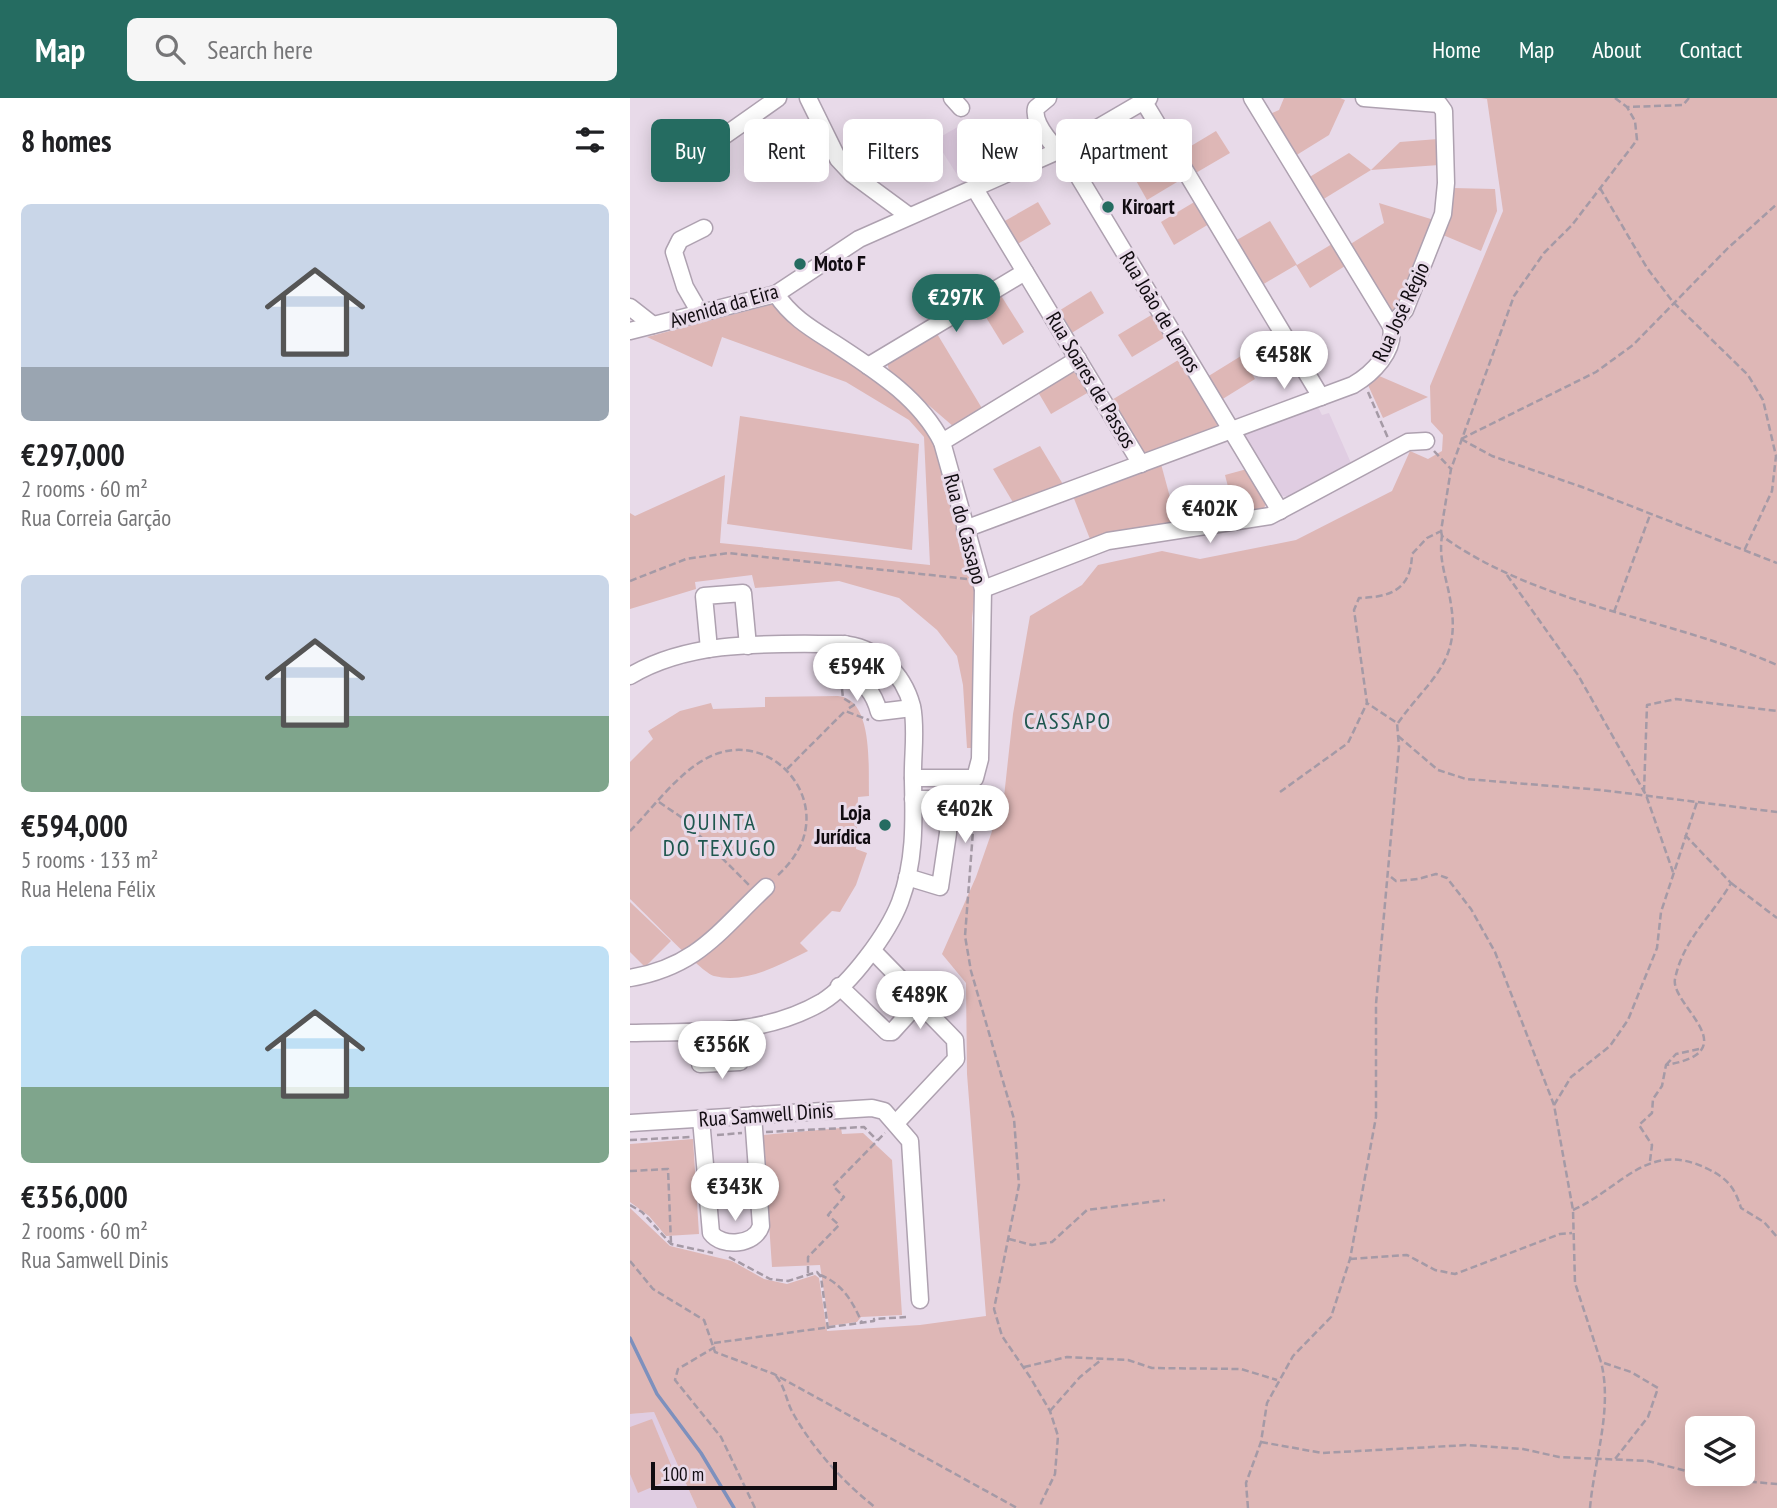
<!DOCTYPE html>
<html lang="en">
<head>
<meta charset="utf-8">
<style>
  :root { --surface:#fff; --page:#f6f6f6; --text:#202124; --muted:#757577; --accent:#256c61 }
  body { margin:0; font-family:"PT Sans Narrow",sans-serif; background:var(--page); color:var(--text); height:100vh; display:flex; flex-direction:column; font-size:26px; white-space:nowrap }
  * { box-sizing:border-box; margin:0 }
  p { font-size:23px; color:var(--muted) }
  .icon { flex:none; width:38px; height:38px; fill:none; stroke:currentColor; stroke-width:2; stroke-linecap:round; stroke-linejoin:round }
  .map { position:relative; flex:1; overflow:hidden }
  .side { display:flex; flex-direction:column; background:var(--surface); width:630px }
  .side>* { flex:none }
  .guide { position:absolute; left:21px; top:21px; width:665px; height:63px; display:flex; gap:14px }
  .fabs { position:absolute; left:1055px; top:1318px; display:grid; gap:14px }
  .fabs a { display:grid; place-items:center; width:70px; height:70px; border-radius:10px; background:var(--surface); box-shadow:0 4px 18px #0003; font-size:35px }
  .scale { position:absolute; left:21px; bottom:18px; width:186px; box-sizing:border-box; padding-left:7px; border:4px solid #110c11; border-top:0; font-size:19px; line-height:24px; white-space:nowrap; color:#110c11; -webkit-text-stroke:5px #e8dae9; paint-order:stroke }
  .price { position:absolute; translate:-50% -60px; padding:0 16px; border-radius:24px; background:#fff; color:#222; font-size:23px; line-height:46px; filter:drop-shadow(0 2px 4px #0008) }
  .price::after { content:''; position:absolute; left:50%; top:42px; width:21px; height:16px; margin-left:-10px; background:inherit; clip-path:polygon(0 0,100% 0,50% 100%) }
  .price.active { background:var(--accent); color:#fff }
  ul { padding:0; list-style:none }
  li { display:grid; align-content:center; gap:14px; height:371px; padding:0 21px }
  li span { display:grid; place-items:center; height:217px; border-radius:10px; color:#555 }
  li>.icon { margin-inline-start:auto }
  span .icon { width:126px; height:126px; fill:#fffc; stroke-width:1 }
  li b { font-size:30px }
  h2 { display:flex; justify-content:space-between; align-items:center; height:84px; padding:0 21px; font-size:30px }
  .pill { padding:0 24px; border-radius:10px; background:var(--surface); box-shadow:0 4px 18px #0003; font-size:24px; line-height:63px }
  .pill.active { background:var(--accent); color:#fff }
  header { display:flex; align-items:center; gap:42px; box-sizing:border-box; height:98px; padding:0 35px; background:var(--accent); color:#fff }
  header strong { font-size:33px }
  nav { display:flex; gap:38px; margin-inline-start:auto; font-size:24px }
  .search { width:490px; height:63px; background:var(--page); display:flex; align-items:center; gap:18px; box-sizing:border-box; padding:0 24px; border-radius:10px; color:var(--muted); font-size:26px }
  main { display:flex; flex:1; min-height:0 }
  .map>svg:first-child { display:block }
  .built { fill:#e0cde2 }
  .green { fill:#deb7b6; fill-rule:evenodd }
  .lines { fill:none; stroke-linecap:round; stroke-linejoin:round }
  .stream { stroke:#7d90bd; stroke-width:3.5 }
  .minor-casing { stroke:#aea1b0; stroke-width:19 }
  .path { stroke:#a59aa6; stroke-width:2.5; stroke-dasharray:7 3.5; stroke-linecap:butt }
  .minor { stroke:#fff; stroke-width:16 }
  .poi-dot { fill:#256c61; stroke:#e8dae9; stroke-width:2.5 }
  .labels { text-anchor:middle; stroke-width:6; stroke-linejoin:round; paint-order:stroke }
  .poi-label { font-size:21px; font-weight:bold; fill:#110c11; stroke:#e8dae9; text-anchor:start }
  .street-label { font-size:21px; fill:#110c11; stroke:#e8dae9 }
  .neighbourhood-label { font-size:23px; letter-spacing:2px; fill:#1f574f; stroke:#e8dae9 }
</style>
</head>
<body>
<header>
<strong>Map</strong>
<div class="search"><svg class="icon" aria-label="search" viewBox="0 0 24 24"><circle cx="10" cy="10" r="6"/><path d="M15 15l6 6"/></svg>Search here</div>
<nav><a>Home</a><a>Map</a><a>About</a><a>Contact</a></nav>
</header>
<main>
<section class="side">
<h2>8 homes<svg class="icon" aria-label="filters" viewBox="0 0 24 24"><path d="M4 7h16M4 17h16"/><circle cx="9" cy="7" r="2"/><circle cx="15" cy="17" r="2"/></svg></h2>
<ul>
<li><span style="background:linear-gradient(#c9d6e8 75%,#9aa5b1 0)"><svg class="icon" aria-label="home" viewBox="0 0 24 24"><path d="M3 11l9-7 9 7M6 9v11h12V9"/></svg></span><div><b>€297,000</b><p>2 rooms · 60 m²</p><p>Rua Correia Garção</p></div></li>
<li><span style="background:linear-gradient(#c9d6e8 65%,#7fa58c 0)"><svg class="icon" aria-label="home" viewBox="0 0 24 24"><path d="M3 11l9-7 9 7M6 9v11h12V9"/></svg></span><div><b>€594,000</b><p>5 rooms · 133 m²</p><p>Rua Helena Félix</p></div></li>
<li><span style="background:linear-gradient(#bfe0f5 65%,#7fa58c 0)"><svg class="icon" aria-label="home" viewBox="0 0 24 24"><path d="M3 11l9-7 9 7M6 9v11h12V9"/></svg></span><div><b>€356,000</b><p>2 rooms · 60 m²</p><p>Rua Samwell Dinis</p></div></li>
</ul>
</section>
<div class="map">
<svg width="1147" height="1410" viewBox="0 0 1147 1410">
  <rect width="100%" height="100%" fill="#e8dae9"/>
  <!-- built -->
  <g class="built">
    <polygon points="338,23 375,67 333,86 305,42"/>
    <polygon points="688,309 692,317 699,315 721,365 659,399 648,397 611,337"/>
    <polygon points="24,1314 67,1410 0,1410 0,1316"/>
  </g>
  <!-- green -->
  <g class="green">
    <polygon points="654,0 710,0 715,2 699,37 665,58 640,16 649,12"/>
    <path d="M851,0H1147V1410H67L24,1314L0,1316V1110L40,1148L102,1163L134,1181L157,1186L185,1177L189,1180L197,1233L290,1227L356,1218L337,976L336,885L312,856L346,779L374,699L383,616L400,518L452,487L468,467L532,453L570,461L666,442L762,393L780,353L798,361L812,353L813,337L801,324L800,288L873,113L857,1ZM1068,1330H1113V1376H1068Z"/>
    <polygon points="586,33 600,55 564,76 551,54"/>
    <polygon points="808,41 809,67 741,72 692,102 678,80 719,55 741,72 770,44"/>
    <polygon points="539,58 552,81 517,102 504,79"/>
    <polygon points="823,90 865,91 867,113 851,153 813,137"/>
    <polygon points="566,103 579,126 544,147 531,124"/>
    <polygon points="408,104 421,126 386,147 373,124"/>
    <polygon points="749,105 804,122 763,216 719,147 754,125"/>
    <polygon points="640,123 667,167 702,146 715,168 680,190 666,167 632,187 605,143"/>
    <polygon points="461,193 474,215 440,236 427,214"/>
    <polygon points="370,196 394,234 373,247 349,208"/>
    <polygon points="147,205 276,306 303,338 345,495 342,520 345,650 337,650 333,587 327,558 307,532 269,500 209,483 125,490 122,477 65,484 66,491 0,511 0,415 5,418 95,377 90,445 300,467 294,339 279,322 216,284 92,239 82,269 17,239"/>
    <polygon points="523,216 537,238 502,259 488,237"/>
    <polygon points="306,234 353,312 324,329 259,273 257,263"/>
    <polygon points="611,258 625,281 591,302 577,279"/>
    <polygon points="550,261 588,324 585,332 518,357 510,352 480,303"/>
    <polygon points="444,274 459,294 421,316 408,294"/>
    <polygon points="747,277 798,299 753,320 738,287"/>
    <polygon points="110,318 289,346 282,452 97,426"/>
    <polygon points="410,348 434,388 384,406 363,371"/>
    <polygon points="531,366 547,425 460,441 443,398"/>
    <polygon points="617,371 637,404 633,412 605,416 595,377"/>
    <path d="M208,598C244,601 238,671 239,698L228,699L226,751L237,755L226,787L210,814L202,813L170,845L178,853C149,867 117,886 84,878C72,875 14,814 0,801V664L23,641L18,633L50,613L81,605L83,611L135,609V599Z"/>
    <polygon points="0,804 41,843 15,869 0,854"/>
    <polygon points="211,1030 212,1036 233,1035 262,1062 272,1217 231,1219 227,1224 199,1228 190,1167 142,1169 133,1037"/>
    <polygon points="63,1041 69,1136 36,1138 19,1118 0,1104 0,1046"/>
    <polygon points="22,1321 46,1379 8,1395 0,1376 0,1329"/>
  </g>
  <g class="lines">
    <!-- stream -->
    <polyline class="stream" points="0,1240 27,1296 71,1355 104,1410"/>
    <!-- minor casing -->
    <g class="minor-casing">
      <g id="minor">
        <polyline points="178,0 208,61 222,76 279,118"/>
        <polyline points="322,0 331,10"/>
        <path d="M418,0L406,10C402,26 426,52 438,61L650,413"/>
        <polyline points="622,0 761,228"/>
        <polyline points="514,4 691,299"/>
        <polyline points="94,38 148,0"/>
        <polyline points="345,91 511,366"/>
        <path d="M146,196C161,219 182,231 204,245C245,272 289,299 312,344L353,491L350,661L345,680H283"/>
        <polyline points="0,209 23,227"/>
        <polyline points="70,215 55,189 44,154 50,142 74,130"/>
        <polyline points="0,233 146,196 229,141 428,53 519,0"/>
        <polyline points="238,268 395,174"/>
        <polyline points="312,344 448,261"/>
        <path d="M335,431L723,287C742,276 766,253 761,228L775,212L813,116L816,85L814,13L809,6L734,0"/>
        <polyline points="353,491 478,443 640,418 778,344 796,343"/>
        <path d="M215,546L216,579C236,583 244,596 249,614L282,610"/>
        <polyline points="79,551 74,498 113,495 118,548"/>
        <path d="M0,578C61,541 142,546 211,546C246,548 273,575 282,608C287,631 282,660 283,683C284,725 285,764 270,804C258,835 221,886 192,904C132,939 67,933 0,935"/>
        <polyline points="277,779 310,789 318,735 318,701 283,701"/>
        <path d="M0,880C68,868 89,833 136,789"/>
        <polyline points="209,888 257,934 262,934 291,902 243,853"/>
        <polyline points="68,934 70,966 110,964 108,932"/>
        <path d="M71,1021L81,1135C92,1150 125,1147 131,1128L123,1017"/>
        <polyline points="0,1025 242,1010 254,1013 280,1043 290,1202"/>
        <polyline points="266,1025 326,961 325,942 290,906"/>
      </g>
    </g>
    <!-- path -->
    <g class="path">
      <polyline points="985,0 997,9 1053,7 1059,0"/>
      <polyline points="970,90 1017,170 1043,204 1118,277 1133,302 1146,358 1142,393 1114,453"/>
      <polyline points="738,294 758,340"/>
      <polyline points="831,341 966,274 1003,247 1098,150 1147,106"/>
      <polyline points="831,341 862,358 952,389 1147,465"/>
      <polyline points="804,353 821,371"/>
      <path d="M811,433L812,438C911,509 1038,519 1147,567"/>
      <polyline points="877,477 948,577 1016,697 1043,774"/>
      <polyline points="0,483 56,461 98,455 337,481"/>
      <polyline points="984,514 1020,417"/>
      <polyline points="212,591 213,600 224,607 216,612"/>
      <path d="M768,625C797,583 831,566 821,507C818,483 808,463 812,438"/>
      <polyline points="768,638 808,672 836,681 971,692 1147,714"/>
      <polyline points="157,671 215,613 239,622"/>
      <polyline points="346,694 335,838 341,873 384,1021 389,1087 364,1211 372,1238 400,1279 420,1313 428,1338 425,1376 411,1405 411,1410"/>
      <polyline points="650,694 718,645 737,605"/>
      <polyline points="1014,694 1017,607 1046,601 1147,613"/>
      <polyline points="29,704 51,719 119,787"/>
      <path d="M0,733C25,708 54,666 89,655C142,638 192,693 172,744C166,758 157,769 146,779"/>
      <polyline points="761,779 766,783 788,781 806,776 817,780 841,811 865,854 924,1007 943,1112 945,1185 971,1264 1001,1274 1028,1290 1018,1319 985,1361"/>
      <polyline points="1101,785 1147,820"/>
      <polyline points="1036,967 1046,956 1069,951"/>
      <polyline points="924,1007 941,979 980,948 998,922 1027,850 1031,814 1067,704"/>
      <polyline points="136,1034 234,1029 247,1042"/>
      <polyline points="87,1037 112,1035"/>
      <polyline points="0,1042 60,1039"/>
      <path d="M1020,1063L1022,1047L1009,1027L1022,1015L1023,1001L1032,988L1036,967C1119,953 1040,907 1045,881C1053,841 1083,817 1101,785L1055,737"/>
      <polyline points="0,1073 38,1071 41,1145"/>
      <polyline points="0,1107 12,1114 41,1146 83,1155"/>
      <path d="M943,1112C992,1090 1018,1041 1078,1071C1097,1080 1105,1090 1111,1110L1134,1124L1147,1139"/>
      <polyline points="379,1141 402,1147 422,1144 457,1112 535,1102"/>
      <polyline points="99,1159 140,1181 158,1183 187,1174 191,1179 198,1231"/>
      <polyline points="720,1161 777,1157 805,1172 825,1176 930,1136 942,1135"/>
      <polyline points="0,1163 23,1191 74,1222 85,1254 144,1276 387,1410"/>
      <polyline points="178,1175 178,1159 209,1127 198,1117 214,1099 203,1088 255,1035"/>
      <path d="M190,1177C212,1185 223,1204 232,1225"/>
      <polyline points="84,1245 244,1223 244,1221 276,1219"/>
      <polyline points="85,1249 48,1271 45,1282 91,1339 125,1410"/>
      <polyline points="394,1269 437,1259 498,1262 522,1270 611,1271 647,1282"/>
      <path d="M146,1278C156,1290 156,1304 164,1317C184,1352 214,1385 246,1410"/>
      <polyline points="420,1313 450,1279 471,1262"/>
      <polyline points="631,1344 692,1355 838,1347 893,1351 929,1359 1018,1363 1087,1381 1147,1386"/>
      <path d="M618,1410L616,1385L631,1344L637,1305L663,1258L701,1219L720,1161L746,1019V906L769,649L767,625L737,605L724,512L729,500C761,499 781,492 782,456L797,440L811,433L821,371L884,198L914,155L942,127L1007,42L1005,23L997,9"/>
      <path d="M960,1410C964,1363 983,1311 971,1264"/>
    </g>
    <!-- minor -->
    <use href="#minor" class="minor"/>
  </g>
  <!-- markers -->
  <g class="poi-dot">
    <circle cx="478" cy="109" r="7"/>
    <circle cx="170" cy="166" r="7"/>
    <circle cx="255" cy="727" r="7"/>
  </g>
  <g class="labels">
    <!-- poi labels -->
    <g class="poi-label">
      <text x="492" y="116">Kiroart</text>
      <text x="184" y="173">Moto F</text>
      <text x="241" y="722" text-anchor="end">Loja<tspan x="241" dy="24">Jurídica</tspan></text>
    </g>
    <!-- street labels -->
    <g class="street-label">
      <text transform="translate(94 208) rotate(-16)" y="7">Avenida da Eira</text>
      <text transform="translate(530 214) rotate(59)" y="7">Rua João de Lemos</text>
      <text transform="translate(771 214) rotate(-65)" y="7">Rua José Régio</text>
      <text transform="translate(461 282) rotate(59)" y="7">Rua Soares de Passos</text>
      <text transform="translate(335 431) rotate(75)" y="7">Rua do Cassapo</text>
      <text transform="translate(136 1017) rotate(-4)" y="7">Rua Samwell Dinis</text>
    </g>
    <!-- neighbourhood labels -->
    <g class="neighbourhood-label">
      <text x="438" y="631">CASSAPO</text>
      <text x="90" y="732">QUINTA<tspan x="90" dy="26">DO TEXUGO</tspan></text>
    </g>
  </g>
</svg>
<div class="fabs">
<a><svg class="icon" aria-label="layers" viewBox="0 0 24 24"><path d="M12 4l9 5-9 5-9-5zM3 14l9 5 9-5"/></svg></a>
</div>
<div class="scale">100 m</div>
<b class="price active" style="left:326px;top:236px">€297K</b>
<b class="price" style="left:654px;top:293px">€458K</b>
<b class="price" style="left:580px;top:447px">€402K</b>
<b class="price" style="left:227px;top:605px">€594K</b>
<b class="price" style="left:335px;top:747px">€402K</b>
<b class="price" style="left:290px;top:933px">€489K</b>
<b class="price" style="left:92px;top:983px">€356K</b>
<b class="price" style="left:105px;top:1125px">€343K</b>
<div class="guide">
<a class="pill active">Buy</a>
<a class="pill">Rent</a>
<a class="pill">Filters</a>
<a class="pill">New</a>
<a class="pill">Apartment</a>
</div>
</div>
</main>
</body>
</html>
